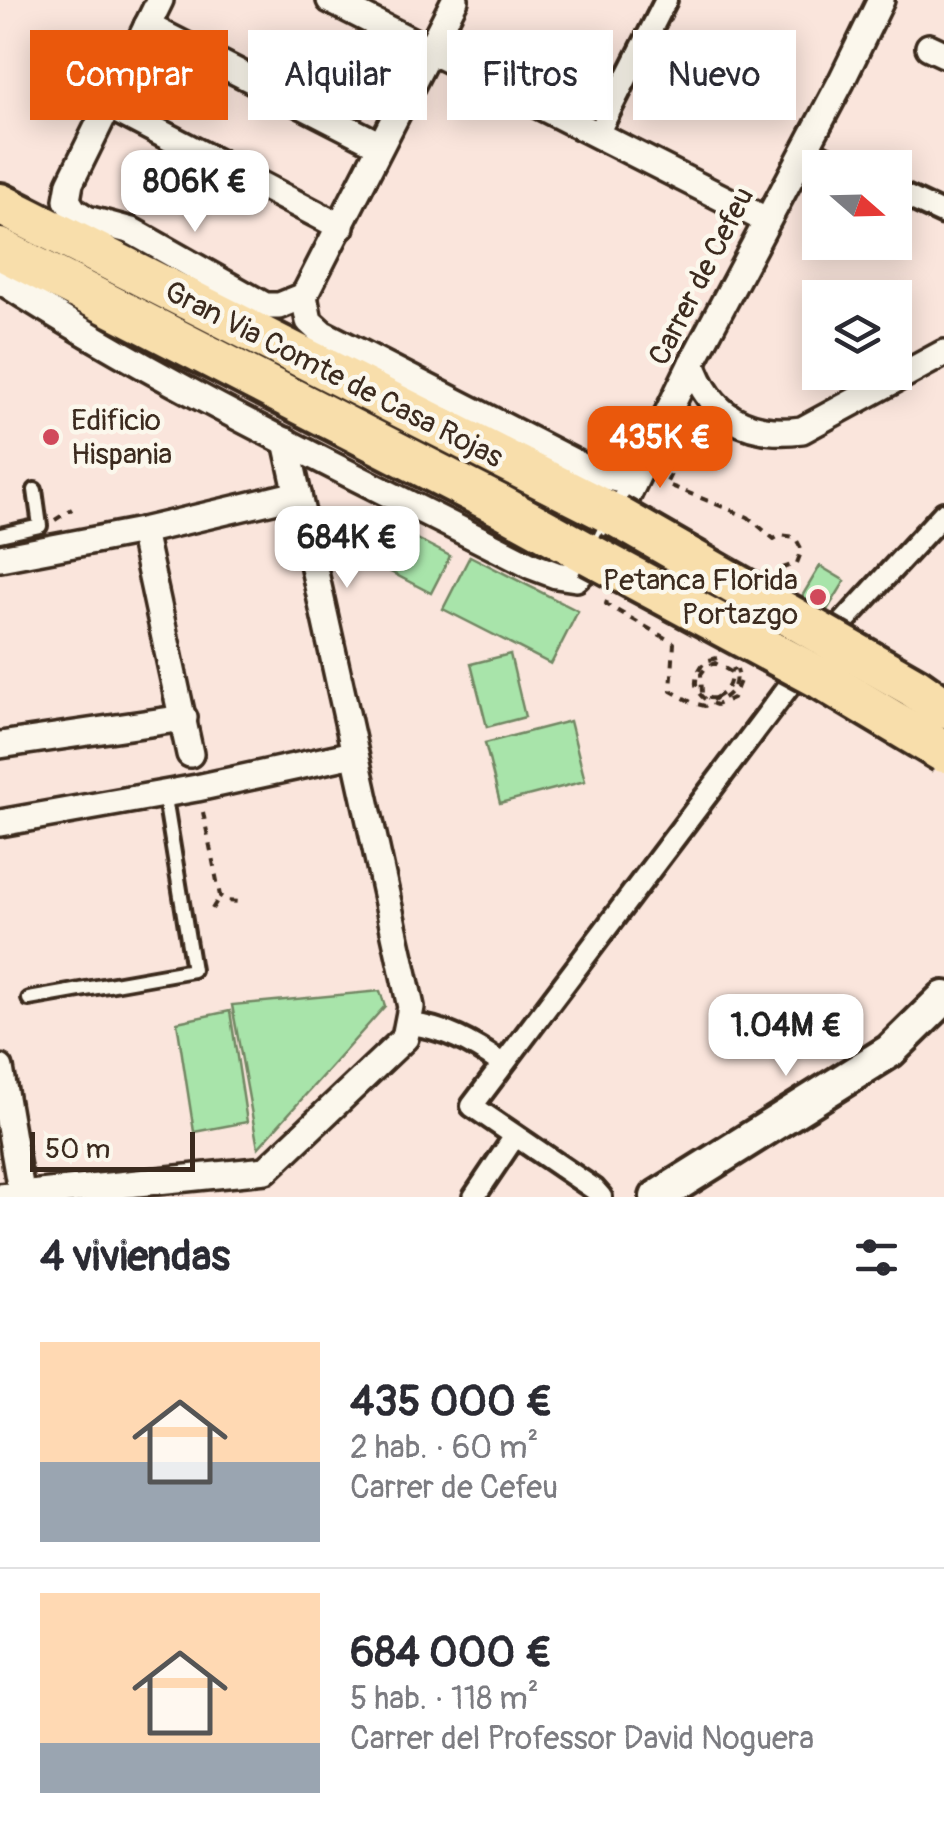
<!DOCTYPE html>
<html lang="es">
<head>
<meta charset="utf-8">
<style>
  :root { --surface:#fff; --page:#f2f2f3; --text:#2b2b33; --muted:#7c7c81; --line:#e1e1e2; --accent:#ea580c }
  body { margin:0; font-family:Pangolin,sans-serif; background:var(--page); color:var(--text); height:100vh; display:flex; flex-direction:column; font-size:38px; white-space:nowrap }
  * { box-sizing:border-box; margin:0 }
  p { font-size:32px; color:var(--muted) }
  .icon { flex:none; width:55px; height:55px; fill:none; stroke:currentColor; stroke-width:2; stroke-linecap:round; stroke-linejoin:round }
  .map { position:relative; height:1197px; overflow:hidden }
  .panel { display:flex; flex-direction:column; background:var(--surface); flex:1 }
  .panel>* { flex:none }
  .top-card { position:absolute; left:30px; top:30px; width:885px; height:90px; display:flex; gap:20px }
  .needle { width:65px; rotate:110deg }
  .buttons { position:absolute; left:802px; top:150px; display:grid; gap:20px }
  .buttons a { display:grid; place-items:center; width:110px; height:110px; border-radius:0px; background:var(--surface); box-shadow:0 5px 25px #0003; font-size:50px }
  .scale { position:absolute; left:30px; bottom:25px; width:165px; box-sizing:border-box; padding-left:10px; border:5px solid #3b2a1e; border-top:0; font-size:28px; line-height:35px; white-space:nowrap; color:#3b2a1e; -webkit-text-stroke:8px #fbf7ec; paint-order:stroke }
  .price { position:absolute; translate:-50% -85px; padding:0 22px; border-radius:20px; background:#fff; color:#222; font-size:32px; line-height:65px; filter:drop-shadow(0 2px 5px #0008) }
  .price::after { content:''; position:absolute; left:50%; top:60px; width:30px; height:22px; margin-left:-15px; background:inherit; clip-path:polygon(0 0,100% 0,50% 100%) }
  .price.on { background:var(--accent); color:#fff }
  ul { padding:0; list-style:none }
  li { display:flex; align-items:center; gap:30px; height:250px; padding:0 40px }
  li+li { border-top:2px solid var(--line) }
  li span { display:grid; place-items:center; flex:none; width:280px; height:200px; border-radius:0px; color:#555 }
  li>.icon { margin-inline-start:auto }
  span .icon { width:120px; height:120px; fill:#fffc; stroke-width:1 }
  li b { font-size:42px }
  h2 { display:flex; justify-content:space-between; align-items:center; height:120px; padding:0 40px; font-size:42px }
  .pill { padding:0 35px; border-radius:0px; background:var(--surface); box-shadow:0 5px 25px #0003; font-size:35px; line-height:90px }
  .pill.on { background:var(--accent); color:#fff }
  .map>svg:first-child { display:block }
  .green { fill:#a8e4aa; stroke:#728764; stroke-width:2.5 }
  .lines { fill:none; stroke-linecap:round; stroke-linejoin:round }
  .service-casing { stroke:#3b2a1e; stroke-width:20 }
  .pedestrian-casing { stroke:#3b2a1e; stroke-width:28 }
  .minor-casing { stroke:#3b2a1e; stroke-width:32 }
  .tertiary-casing { stroke:#3b2a1e; stroke-width:40 }
  .primary-casing { stroke:#3b2a1e; stroke-width:48 }
  .path { stroke:#3b2a1e; stroke-width:4; stroke-dasharray:8 8; stroke-linecap:butt }
  .service { stroke:#fbf7ec; stroke-width:12 }
  .pedestrian { stroke:#fbf7ec; stroke-width:20 }
  .minor { stroke:#fbf7ec; stroke-width:25 }
  .tertiary { stroke:#fbf7ec; stroke-width:32 }
  .primary { stroke:#f8deab; stroke-width:40 }
  .primary-bridge-casing { stroke:#3b2a1e; stroke-width:48; stroke-linecap:butt }
  .path-bridge { stroke:#3b2a1e; stroke-width:4; stroke-dasharray:8 8; stroke-linecap:butt }
  .primary-bridge { stroke:#f8deab; stroke-width:40 }
  .poi-dot { fill:#d1495b; stroke:#fbf7ec; stroke-width:4 }
  .labels { text-anchor:middle; stroke-width:9; stroke-linejoin:round; paint-order:stroke }
  .street-label { font-size:30px; fill:#3b2a1e; stroke:#fbf7ec }
  .poi-label { font-size:30px; fill:#3b2a1e; stroke:#fbf7ec; text-anchor:start }
</style>
</head>
<body>
<div class="map">
<svg width="944" height="1197" viewBox="0 0 944 1197">
  <rect width="100%" height="100%" fill="#fae5dc"/>
  <filter id="ink" filterUnits="userSpaceOnUse"><feTurbulence type="fractalNoise" baseFrequency=".01" numOctaves="2"/><feDisplacementMap in="SourceGraphic" scale="20" xChannelSelector="R" yChannelSelector="G"/><feConvolveMatrix kernelMatrix="1 2 1 2 8 2 1 2 1" color-interpolation-filters="sRGB"/></filter>
  <g filter="url(#ink)">
    <!-- green -->
    <g class="green">
      <polygon points="379,519 450,556 431,593 360,556"/>
      <polygon points="470,556 578,611 551,664 443,609"/>
      <polygon points="820,566 845,581 816,628 792,613"/>
      <polygon points="510,654 525,717 487,727 471,664"/>
      <polygon points="570,721 585,781 500,803 485,743"/>
      <polygon points="380,991 385,1006 258,1148 232,1005"/>
      <polygon points="230,1011 247,1122 194,1132 177,1022"/>
    </g>
    <g class="lines">
      <!-- service casing -->
      <g class="service-casing">
        <g id="service">
          <polyline points="0,535 40,526 35,490"/>
          <polyline points="29,999 193,970 164,792"/>
        </g>
      </g>
      <!-- pedestrian casing -->
      <g class="pedestrian-casing">
        <g id="pedestrian">
          <polyline points="597,136 666,0"/>
          <polyline points="805,148 846,168"/>
          <polyline points="895,191 944,214"/>
          <polyline points="827,640 944,513"/>
          <path d="M410,1024C445,1028 472,1043 501,1063"/>
          <polyline points="474,1197 515,1136"/>
          <polyline points="601,1197 594,1189 472,1106 804,666"/>
        </g>
      </g>
      <!-- minor casing -->
      <g class="minor-casing">
        <g id="minor">
          <polyline points="160,0 70,183 67,200 74,211 87,219 132,231 265,306 279,306 304,296"/>
          <polyline points="330,0 766,220"/>
          <polyline points="147,26 380,145"/>
          <polyline points="929,47 944,54"/>
          <polyline points="107,105 341,227"/>
          <path d="M0,280C168,389 354,475 532,566L556,575L576,578L592,563L605,542L692,363L841,82L881,0"/>
          <polyline points="304,296 309,321 322,333 597,474 617,479 636,477"/>
          <polyline points="304,296 455,0"/>
          <path d="M692,363C710,416 747,437 802,430L944,353"/>
          <polyline points="142,531 190,754"/>
          <polyline points="0,558 142,531 298,494"/>
          <polyline points="0,745 184,718"/>
          <polyline points="0,823 197,788 354,754"/>
          <polyline points="0,1068 22,1197"/>
          <polyline points="0,1197 266,1170 405,1038 411,1007 286,441"/>
        </g>
      </g>
      <!-- tertiary casing -->
      <g class="tertiary-casing">
        <polyline id="tertiary" points="657,1197 890,1051 944,998"/>
      </g>
      <!-- primary casing -->
      <g class="primary-casing">
        <g id="primary">
          <polyline points="0,204 616,516"/>
          <polyline points="0,249 501,506 589,554"/>
        </g>
      </g>
      <!-- path -->
      <g class="path">
        <polyline points="699,417 666,484 748,517 774,539 781,535 795,537 802,550 797,563 783,568 777,565"/>
        <polyline points="55,520 72,509"/>
        <polyline points="607,601 606,604 674,643 671,691 693,703 705,706 715,698"/>
        <polyline points="203,812 220,896 227,901 239,902"/>
        <polyline points="212,909 220,896"/>
      </g>
      <!-- service -->
      <use href="#service" class="service"/>
      <!-- pedestrian -->
      <use href="#pedestrian" class="pedestrian"/>
      <!-- minor -->
      <use href="#minor" class="minor"/>
      <!-- tertiary -->
      <use href="#tertiary" class="tertiary"/>
      <!-- primary -->
      <use href="#primary" class="primary"/>
      <!-- primary-bridge casing -->
      <g class="primary-bridge-casing">
        <g id="primary-bridge">
          <polyline points="616,516 914,687 944,708"/>
          <polyline points="589,554 822,679 944,752"/>
        </g>
      </g>
      <!-- path-bridge -->
      <g class="path-bridge">
        <path d="M717,658L705,661C691,679 692,696 716,705L733,698L740,681L737,669"/>
        <path d="M715,698C727,691 731,686 731,672L715,663L707,666L701,674L702,693L709,698L722,699C734,692 739,681 733,668"/>
      </g>
      <!-- primary-bridge -->
      <use href="#primary-bridge" class="primary-bridge"/>
    </g>
  </g>
  <!-- markers -->
  <g class="poi-dot">
    <circle cx="51" cy="437" r="10"/>
    <circle cx="818" cy="597" r="10"/>
  </g>
  <g class="labels">
    <!-- street labels -->
    <g class="street-label">
      <text transform="translate(701 276) rotate(-63)" y="10">Carrer de Cefeu</text>
      <text transform="translate(334 374) rotate(27)" y="10">Gran Via Comte de Casa Rojas</text>
    </g>
    <!-- poi labels -->
    <g class="poi-label">
      <text x="71" y="430">Edificio<tspan x="71" dy="34">Hispania</tspan></text>
      <text x="798" y="590" text-anchor="end">Petanca Florida<tspan x="798" dy="34">Portazgo</tspan></text>
    </g>
  </g>
</svg>
<div class="buttons">
<a><svg class="needle" viewBox="-14 -14 28 28"><path d="M0-13l5 13h-10z" fill="#e53935"/><path d="M0 13l5-13h-10z" fill="#7c7c81"/></svg></a>
<a><svg class="icon" aria-label="layers" viewBox="0 0 24 24"><path d="M12 4l9 5-9 5-9-5zM3 14l9 5 9-5"/></svg></a>
</div>
<div class="scale">50 m</div>
<b class="price" style="left:195px;top:235px">806K €</b>
<b class="price on" style="left:660px;top:491px">435K €</b>
<b class="price" style="left:347px;top:591px">684K €</b>
<b class="price" style="left:786px;top:1079px">1.04M €</b>
<div class="top-card">
<a class="pill on">Comprar</a>
<a class="pill">Alquilar</a>
<a class="pill">Filtros</a>
<a class="pill">Nuevo</a>
</div>
</div>
<section class="panel">
<h2>4 viviendas<svg class="icon" aria-label="filters" viewBox="0 0 24 24"><path d="M4 7h16M4 17h16"/><circle cx="9" cy="7" r="2"/><circle cx="15" cy="17" r="2"/></svg></h2>
<ul>
<li><span style="background:linear-gradient(#ffd9b3 60%,#9aa5b1 0)"><svg class="icon" aria-label="home" viewBox="0 0 24 24"><path d="M3 11l9-7 9 7M6 9v11h12V9"/></svg></span><div><b>435 000 €</b><p>2 hab. · 60 m²</p><p>Carrer de Cefeu</p></div></li>
<li><span style="background:linear-gradient(#ffd9b3 75%,#9aa5b1 0)"><svg class="icon" aria-label="home" viewBox="0 0 24 24"><path d="M3 11l9-7 9 7M6 9v11h12V9"/></svg></span><div><b>684 000 €</b><p>5 hab. · 118 m²</p><p>Carrer del Professor David Noguera</p></div></li>
</ul>
</section>
</body>
</html>
